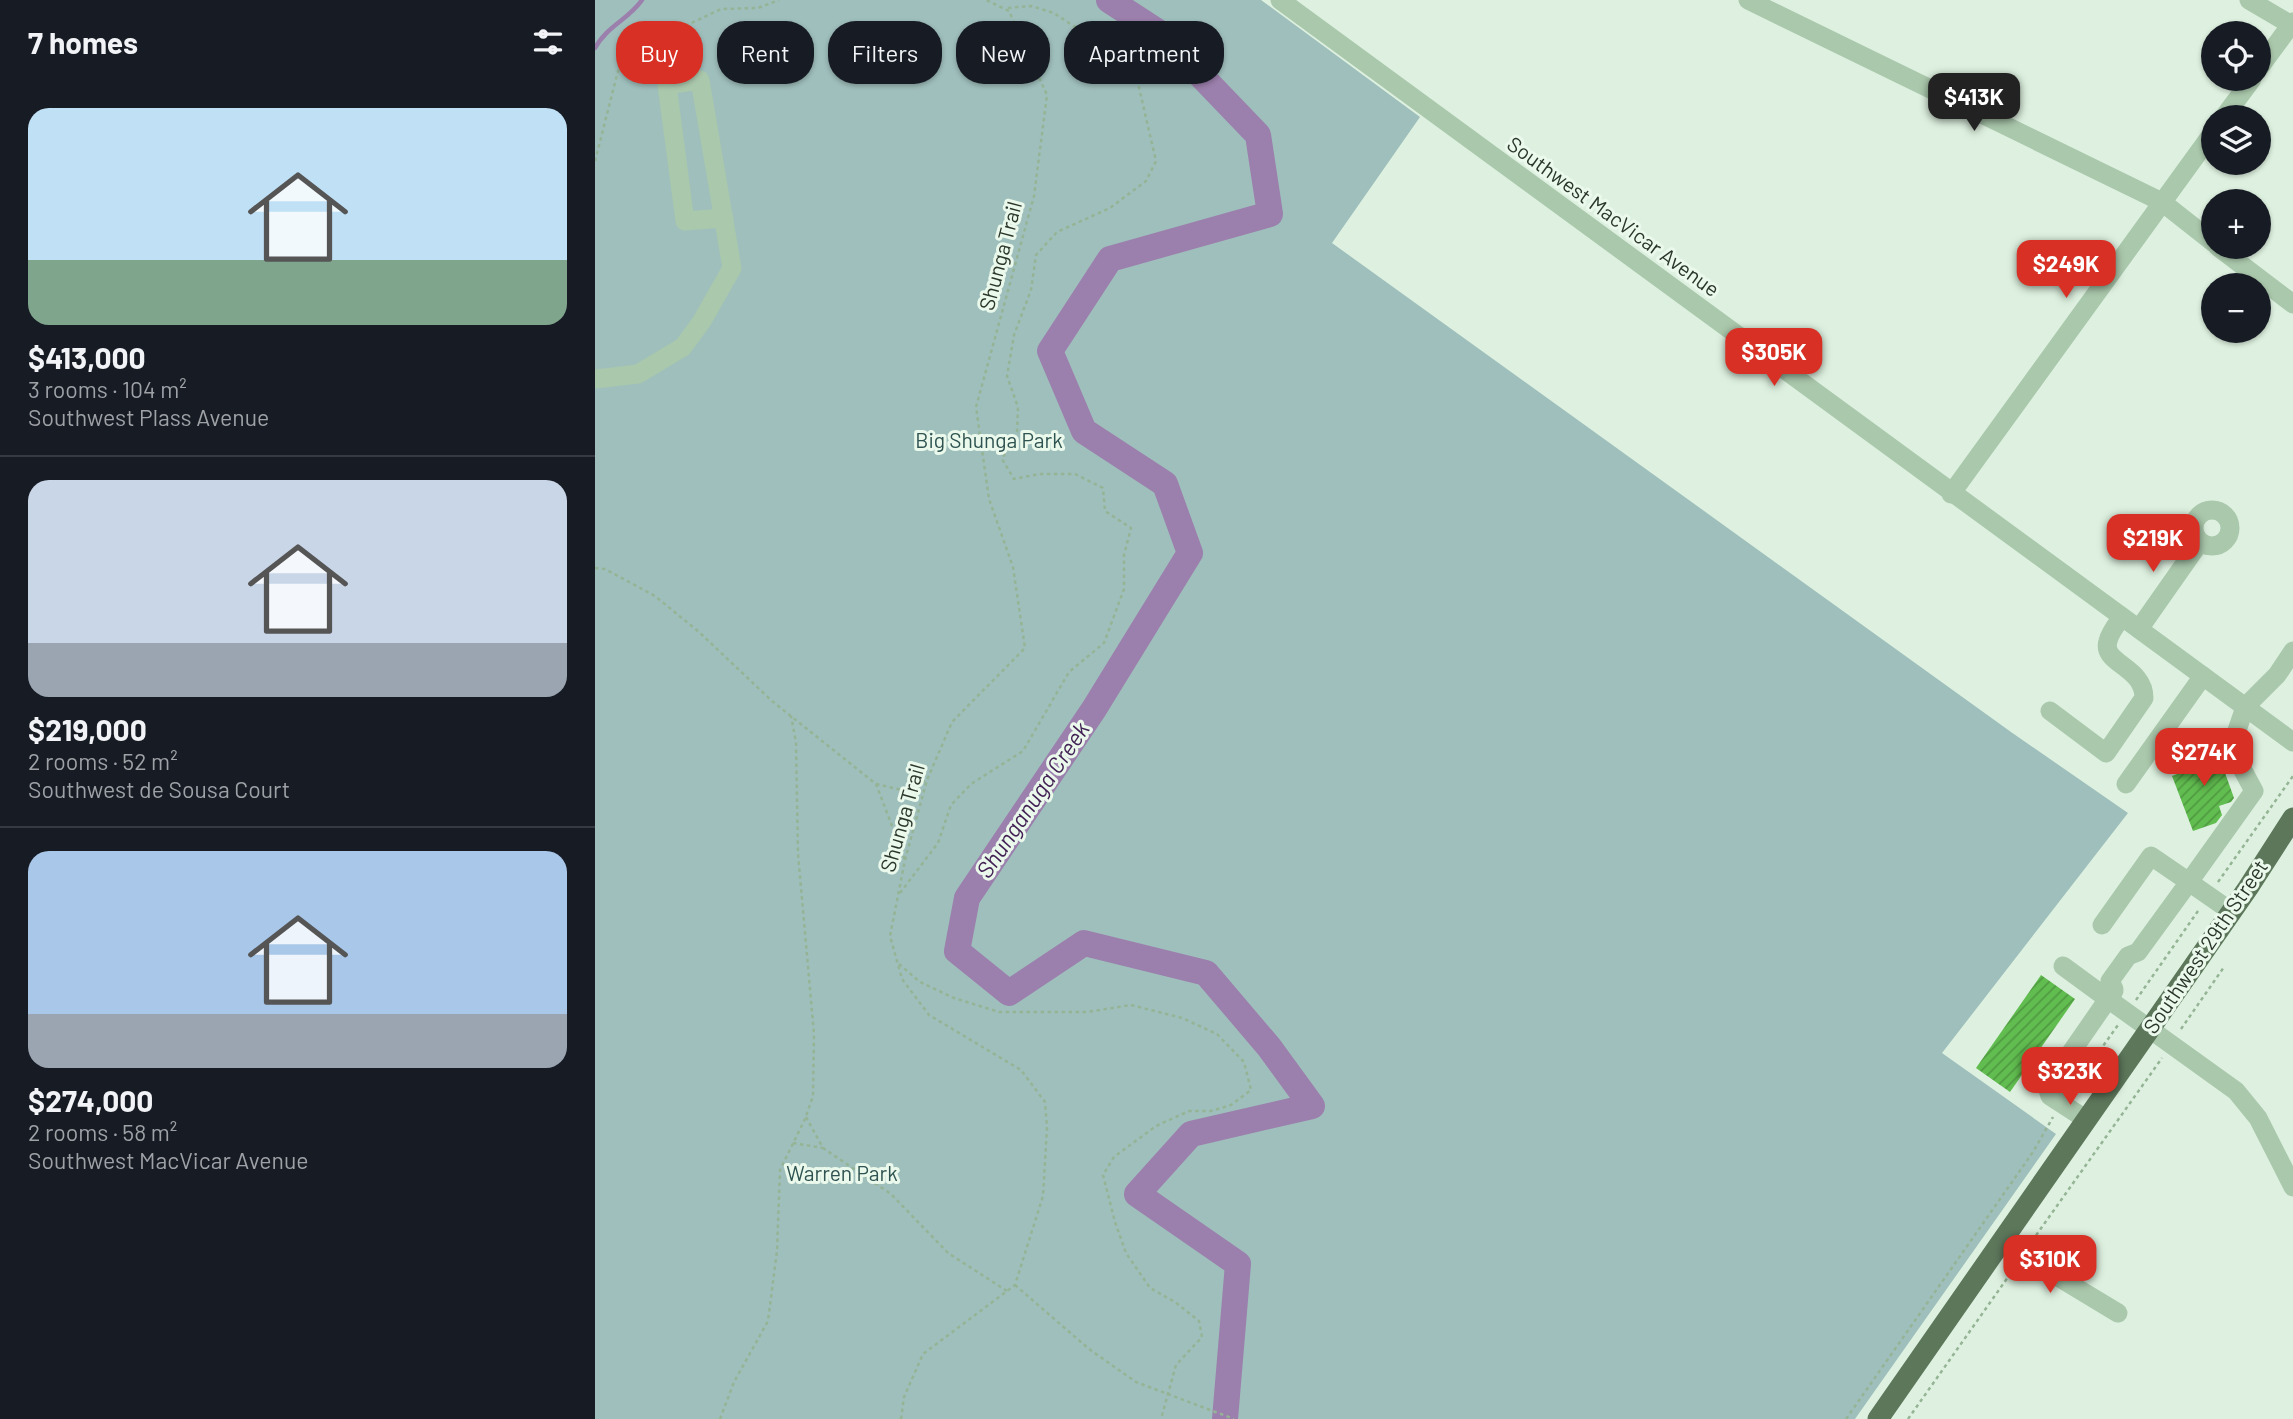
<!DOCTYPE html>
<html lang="en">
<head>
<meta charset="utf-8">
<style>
  :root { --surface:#171b24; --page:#242831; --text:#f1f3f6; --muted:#9ea1a6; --line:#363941; --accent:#d93025 }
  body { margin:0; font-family:Barlow,sans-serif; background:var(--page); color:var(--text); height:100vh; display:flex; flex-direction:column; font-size:26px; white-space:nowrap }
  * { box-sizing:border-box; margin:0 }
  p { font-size:23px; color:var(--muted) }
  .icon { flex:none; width:38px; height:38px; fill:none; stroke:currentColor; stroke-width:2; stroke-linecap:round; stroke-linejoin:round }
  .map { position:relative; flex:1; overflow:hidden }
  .details { display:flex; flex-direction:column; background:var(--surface); width:595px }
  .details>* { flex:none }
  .banner { position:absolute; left:21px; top:21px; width:665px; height:63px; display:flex; gap:14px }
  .tools { position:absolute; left:1606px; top:21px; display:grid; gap:14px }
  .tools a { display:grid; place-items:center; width:70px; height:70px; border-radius:50%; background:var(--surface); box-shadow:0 2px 5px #0004; font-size:35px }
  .price { position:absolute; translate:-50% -60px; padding:0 16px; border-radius:14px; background:var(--accent); color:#fff; font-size:23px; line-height:46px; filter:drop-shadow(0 2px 4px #0008) }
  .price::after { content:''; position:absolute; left:50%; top:42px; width:21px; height:16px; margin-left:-10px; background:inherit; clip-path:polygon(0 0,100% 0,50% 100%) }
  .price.selected { background:#222; color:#fff }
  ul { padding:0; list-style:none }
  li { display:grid; align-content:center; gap:14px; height:371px; padding:0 28px }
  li+li { border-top:2px solid var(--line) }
  li span { display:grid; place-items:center; height:217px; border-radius:21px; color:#555 }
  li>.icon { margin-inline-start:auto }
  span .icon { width:126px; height:126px; fill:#fffc; stroke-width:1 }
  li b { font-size:30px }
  h2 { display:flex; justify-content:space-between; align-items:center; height:84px; padding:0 28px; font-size:30px }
  .tag { padding:0 24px; border-radius:28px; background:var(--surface); box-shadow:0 2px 5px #0004; font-size:24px; line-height:63px }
  .tag.selected { background:var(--accent); color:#fff }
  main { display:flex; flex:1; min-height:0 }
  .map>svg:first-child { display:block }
  .green { fill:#9fbfbc }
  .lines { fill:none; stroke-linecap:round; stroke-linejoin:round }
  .stream { stroke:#9b7fac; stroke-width:4.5 }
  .river { stroke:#9b7fac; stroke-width:26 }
  .building { fill:url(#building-hatch) }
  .path { stroke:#95b495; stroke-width:2.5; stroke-dasharray:3.5 3.5; stroke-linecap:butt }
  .minor { stroke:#aac8ac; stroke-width:19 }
  .major { stroke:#5d775b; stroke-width:21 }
  .labels { text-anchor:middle; stroke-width:6; stroke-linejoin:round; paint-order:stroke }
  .street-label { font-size:21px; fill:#2a3629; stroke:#eaf9ec }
  .park-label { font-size:21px; fill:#2f5351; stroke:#eaf9ec }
  .water-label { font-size:23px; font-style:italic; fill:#432255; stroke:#eaf9ec }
</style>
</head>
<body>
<main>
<section class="details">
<h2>7 homes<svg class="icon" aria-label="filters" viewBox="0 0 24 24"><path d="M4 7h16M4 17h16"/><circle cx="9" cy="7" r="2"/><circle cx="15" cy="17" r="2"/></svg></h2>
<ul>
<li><span style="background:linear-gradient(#bfe0f5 70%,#7fa58c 0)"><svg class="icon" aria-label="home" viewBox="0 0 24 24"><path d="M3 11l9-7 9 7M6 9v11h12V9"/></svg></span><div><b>$413,000</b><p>3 rooms · 104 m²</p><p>Southwest Plass Avenue</p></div></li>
<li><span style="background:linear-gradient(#c9d6e8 75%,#9aa5b1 0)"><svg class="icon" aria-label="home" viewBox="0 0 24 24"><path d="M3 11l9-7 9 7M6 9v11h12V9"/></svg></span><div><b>$219,000</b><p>2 rooms · 52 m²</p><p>Southwest de Sousa Court</p></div></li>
<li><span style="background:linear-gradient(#a9c7e8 75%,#9aa5b1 0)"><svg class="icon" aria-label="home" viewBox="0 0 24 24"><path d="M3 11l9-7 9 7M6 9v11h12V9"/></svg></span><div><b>$274,000</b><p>2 rooms · 58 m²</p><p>Southwest MacVicar Avenue</p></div></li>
</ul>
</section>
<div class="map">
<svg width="1698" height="1419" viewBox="0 0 1698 1419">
  <defs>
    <pattern id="building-hatch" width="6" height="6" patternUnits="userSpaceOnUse" patternTransform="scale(1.75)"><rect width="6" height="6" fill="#61bd4f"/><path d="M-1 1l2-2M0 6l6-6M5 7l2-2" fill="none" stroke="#509a42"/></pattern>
  </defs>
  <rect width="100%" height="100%" fill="#def1e0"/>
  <!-- green -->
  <polygon class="green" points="0,0 666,0 825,117 737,243 1416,732 1533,813 1347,1053 1461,1134 1260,1419 0,1419"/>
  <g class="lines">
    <!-- stream -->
    <path class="stream" d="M0,48C12,26 33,20 47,0"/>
    <!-- river -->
    <polyline class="river" points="514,0 566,34 663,135 675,214 515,259 455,351 489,431 570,484 595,553 499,709 372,898 362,951 414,993 489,943 611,973 674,1047 717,1106 596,1134 542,1194 643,1264 630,1419"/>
  </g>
  <!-- building -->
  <g class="building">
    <polygon points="1619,742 1639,798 1636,802 1624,806 1627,815 1621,823 1598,831 1577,776 1602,766 1596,750"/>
    <polygon points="1446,975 1480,999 1415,1092 1381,1068"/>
  </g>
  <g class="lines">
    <!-- path -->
    <g class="path">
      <polyline points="78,31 86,65"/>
      <polyline points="0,161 23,71 52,44 126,9 163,8 184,0"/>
      <polyline points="0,568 10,569 60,596 104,632 177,701 281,784 310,860"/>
      <polyline points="281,784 311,791 330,781"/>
      <polyline points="1623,882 1698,776"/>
      <polyline points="305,893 343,843 356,805 376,784 428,751 474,672 509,643 529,589 529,555 536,528 510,511 508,488 480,474 444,474 419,479 407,459 422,432 423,407 412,376 419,335 436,290 441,255 462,232 515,208 551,181 561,161 543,83 519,53 459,13 436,6 412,8"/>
      <polyline points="304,964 325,982 359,998 404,1012 492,1012 536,1005 587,1018 622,1034 649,1062 656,1090 636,1105 616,1111 594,1111 561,1126 519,1157 508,1175 520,1222 531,1253 555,1288 580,1302 604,1321 607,1337 581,1365 566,1419"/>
      <polyline points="1541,1000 1603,911"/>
      <polyline points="1586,1029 1629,967"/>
      <polyline points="1476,1091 1523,1025"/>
      <polyline points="211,1117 228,1148 296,1194 353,1253 412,1291"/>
      <polyline points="198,1143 228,1148"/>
      <polyline points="1437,1241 1567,1058"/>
      <polyline points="420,1285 494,1349 541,1382 639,1419"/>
      <polyline points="125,1419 139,1382 173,1321 182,1251 185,1170 210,1119 218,1096 219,1034 203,854 201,742 196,716"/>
      <polyline points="306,1419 309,1397 328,1354 420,1285 448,1196 452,1128 450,1102 426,1070 334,1015 307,979 295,936 310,860 332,780 357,722 430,648 418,567 394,499 381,407 439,196 452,95 414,11 391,0"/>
      <polyline points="1251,1419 1438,1152 1458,1117"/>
      <polyline points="1313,1419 1418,1270"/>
    </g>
    <!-- minor -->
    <g class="minor">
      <polyline points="685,0 1698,742"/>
      <polyline points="1153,0 1567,202 1619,243"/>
      <polyline points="1654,0 1698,26"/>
      <polyline points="1664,68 1698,22"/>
      <polyline points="1629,117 1657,79"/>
      <polyline points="1623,247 1698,304"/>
      <polyline points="0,379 43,374 88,347 107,321 137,268 105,80 72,85 90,221 129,218"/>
      <polyline points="1356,494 1619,131"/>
      <circle cx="1617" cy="528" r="18"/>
      <polyline points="1544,629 1605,542"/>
      <path d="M1455,711L1511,753L1549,698C1549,666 1506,664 1513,641C1515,632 1522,624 1527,617"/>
      <polyline points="1531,784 1608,676"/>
      <polyline points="1637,912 1594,882 1659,791 1636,748 1650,707 1682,675 1698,651"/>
      <polyline points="1507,925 1556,856 1594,882 1543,952 1533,956 1515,981 1519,989"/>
      <polyline points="1468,966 1513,999 1519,991"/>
      <polyline points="1492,1120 1455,1096 1452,1087 1513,999 1641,1091 1663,1118 1698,1187"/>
      <polyline points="1407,1243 1523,1313"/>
    </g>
    <!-- major -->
    <polyline class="major" points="1283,1419 1653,888 1698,818"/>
  </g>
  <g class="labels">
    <!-- street labels -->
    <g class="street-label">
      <text transform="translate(1018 217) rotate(36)" y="7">Southwest MacVicar Avenue</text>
      <text transform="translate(406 256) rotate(-75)" y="7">Shunga Trail</text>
      <text transform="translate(308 818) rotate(-74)" y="7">Shunga Trail</text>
      <text transform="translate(1611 947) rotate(-56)" y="7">Southwest 29th Street</text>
    </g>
    <!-- park labels -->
    <g class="park-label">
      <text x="394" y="448">Big Shunga Park</text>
      <text x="247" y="1181">Warren Park</text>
    </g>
    <!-- water labels -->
    <g class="water-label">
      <text transform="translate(438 800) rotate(-56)" y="8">Shunganuga Creek</text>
    </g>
  </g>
</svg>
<div class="tools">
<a><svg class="icon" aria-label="locate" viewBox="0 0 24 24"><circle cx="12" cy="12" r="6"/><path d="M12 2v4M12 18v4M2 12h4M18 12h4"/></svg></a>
<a><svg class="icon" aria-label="layers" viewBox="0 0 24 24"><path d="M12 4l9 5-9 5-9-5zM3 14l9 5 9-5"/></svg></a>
<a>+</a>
<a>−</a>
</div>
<b class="price selected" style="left:1379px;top:133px">$413K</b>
<b class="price" style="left:1471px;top:300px">$249K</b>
<b class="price" style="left:1179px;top:388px">$305K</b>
<b class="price" style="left:1558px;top:574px">$219K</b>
<b class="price" style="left:1609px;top:788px">$274K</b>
<b class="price" style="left:1475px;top:1107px">$323K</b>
<b class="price" style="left:1455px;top:1295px">$310K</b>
<div class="banner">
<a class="tag selected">Buy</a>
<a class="tag">Rent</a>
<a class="tag">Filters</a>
<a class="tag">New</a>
<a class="tag">Apartment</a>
</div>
</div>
</main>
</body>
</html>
